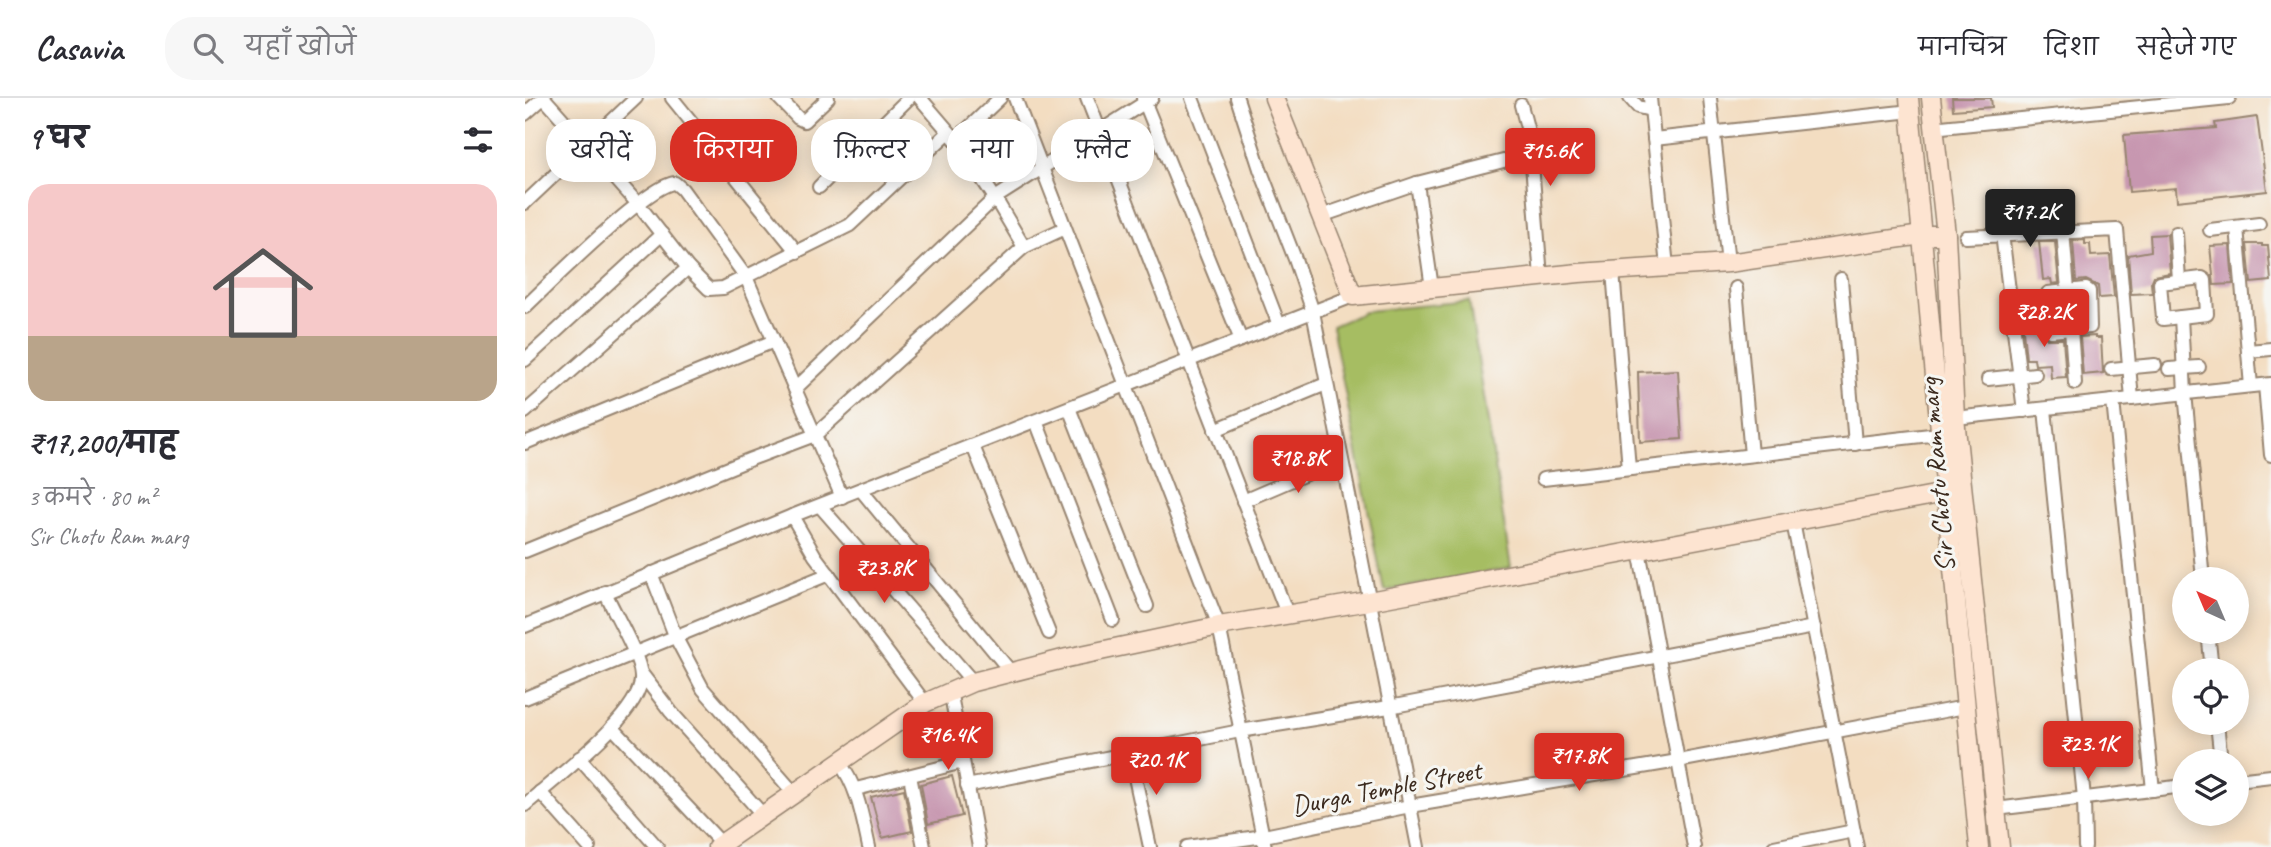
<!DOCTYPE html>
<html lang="hi">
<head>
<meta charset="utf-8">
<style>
  :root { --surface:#fff; --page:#f7f7f7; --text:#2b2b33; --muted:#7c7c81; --line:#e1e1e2; --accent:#d93025 }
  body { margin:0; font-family:Caveat,"Playpen Sans Deva",sans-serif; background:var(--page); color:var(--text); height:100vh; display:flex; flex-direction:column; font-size:26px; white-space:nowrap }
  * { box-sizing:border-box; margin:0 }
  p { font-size:23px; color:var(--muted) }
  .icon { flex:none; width:38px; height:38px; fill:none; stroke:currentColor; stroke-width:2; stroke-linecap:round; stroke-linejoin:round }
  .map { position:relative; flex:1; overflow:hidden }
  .panel { display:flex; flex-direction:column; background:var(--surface); width:525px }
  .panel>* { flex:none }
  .hud { position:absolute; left:21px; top:21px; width:665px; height:63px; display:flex; gap:14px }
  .needle { width:46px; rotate:316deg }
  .buttons { position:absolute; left:1647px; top:469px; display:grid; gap:14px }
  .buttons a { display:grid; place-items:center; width:77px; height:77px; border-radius:50%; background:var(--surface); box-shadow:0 4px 18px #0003; font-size:35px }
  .price { position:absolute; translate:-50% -60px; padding:0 16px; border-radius:7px; background:var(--accent); color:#fff; font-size:23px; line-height:46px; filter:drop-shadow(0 2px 4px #0008) }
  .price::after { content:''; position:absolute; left:50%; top:42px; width:21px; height:16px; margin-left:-10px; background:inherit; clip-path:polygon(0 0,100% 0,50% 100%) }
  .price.active { background:#222; color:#fff }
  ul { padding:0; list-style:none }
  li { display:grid; align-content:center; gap:14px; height:371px; padding:0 28px }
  li span { display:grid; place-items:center; height:217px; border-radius:21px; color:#555 }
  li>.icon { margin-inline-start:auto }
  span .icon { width:126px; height:126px; fill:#fffc; stroke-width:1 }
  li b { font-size:30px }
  h2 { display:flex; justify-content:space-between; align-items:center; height:84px; padding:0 28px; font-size:30px }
  .tag { padding:0 24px; border-radius:28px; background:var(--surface); box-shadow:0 4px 18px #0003; font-size:24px; line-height:63px }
  .tag.active { background:var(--accent); color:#fff }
  header { display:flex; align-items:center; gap:42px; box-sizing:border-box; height:98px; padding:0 35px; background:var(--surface); border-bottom:2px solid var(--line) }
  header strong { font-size:33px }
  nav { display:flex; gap:38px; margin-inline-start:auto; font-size:24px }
  .search { width:490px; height:63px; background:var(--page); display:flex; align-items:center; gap:18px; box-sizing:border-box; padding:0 24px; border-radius:28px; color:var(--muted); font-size:26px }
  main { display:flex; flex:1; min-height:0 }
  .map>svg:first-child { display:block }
  .green { fill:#a6bd62; stroke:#707440; stroke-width:2 }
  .building { fill:#c797b0 }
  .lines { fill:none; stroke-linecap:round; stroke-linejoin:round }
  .street-casing { stroke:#978470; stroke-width:16 }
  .secondary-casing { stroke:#978470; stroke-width:21 }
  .street { stroke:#fff; stroke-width:12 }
  .secondary { stroke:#fde4d1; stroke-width:18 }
  .labels { text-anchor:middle; stroke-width:6; stroke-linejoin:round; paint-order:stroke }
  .street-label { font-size:28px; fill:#3b2a1e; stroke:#f6f6f2 }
</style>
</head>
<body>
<header>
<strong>Casavia</strong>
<div class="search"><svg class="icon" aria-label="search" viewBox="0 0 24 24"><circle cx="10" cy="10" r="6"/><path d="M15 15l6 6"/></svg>यहाँ खोजें</div>
<nav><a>मानचित्र</a><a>दिशा</a><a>सहेजे गए</a></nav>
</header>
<main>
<section class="panel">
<h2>9 घर<svg class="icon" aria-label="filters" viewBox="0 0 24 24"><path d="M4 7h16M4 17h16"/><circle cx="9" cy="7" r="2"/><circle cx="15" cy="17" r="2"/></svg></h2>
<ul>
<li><span style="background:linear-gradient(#f6c9c9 70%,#b9a48a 0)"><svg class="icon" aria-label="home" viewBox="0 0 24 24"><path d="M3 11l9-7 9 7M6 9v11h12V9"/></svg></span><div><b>₹17,200/माह</b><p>3 कमरे · 80 m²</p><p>Sir Chotu Ram marg</p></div></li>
</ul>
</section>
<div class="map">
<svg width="1746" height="749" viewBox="0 0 1746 749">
  <rect width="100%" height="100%" fill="#f6f6f2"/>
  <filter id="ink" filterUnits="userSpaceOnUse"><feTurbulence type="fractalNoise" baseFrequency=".0143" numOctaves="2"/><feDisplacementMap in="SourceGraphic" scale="14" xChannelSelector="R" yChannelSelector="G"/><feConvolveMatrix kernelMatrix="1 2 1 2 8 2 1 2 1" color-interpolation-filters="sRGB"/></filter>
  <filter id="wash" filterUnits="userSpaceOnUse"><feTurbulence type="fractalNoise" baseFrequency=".00686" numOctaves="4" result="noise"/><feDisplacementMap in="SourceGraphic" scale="28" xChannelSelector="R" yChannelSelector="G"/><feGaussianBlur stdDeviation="1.57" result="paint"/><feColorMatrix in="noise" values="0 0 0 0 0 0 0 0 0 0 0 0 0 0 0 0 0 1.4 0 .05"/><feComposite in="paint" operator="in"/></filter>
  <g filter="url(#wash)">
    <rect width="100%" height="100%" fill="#f3ddc1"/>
    <!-- green -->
    <polygon class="green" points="944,203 986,470 859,493 807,228 842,213"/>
    <g id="blocks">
      <!-- building -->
      <g class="building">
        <polygon points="1427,0 1466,0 1467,9 1428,12"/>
        <polygon points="1732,19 1742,93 1652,103 1651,90 1604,94 1599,37 1691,30 1690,25"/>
        <polygon points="1642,136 1645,175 1629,178 1626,185 1627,195 1606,196 1603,157 1626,153 1625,137"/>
        <polygon points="1560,142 1560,146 1565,146 1566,158 1585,157 1589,199 1574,200 1573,188 1561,182 1551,183 1548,143"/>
        <polygon points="1514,144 1530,144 1534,185 1527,186 1526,181 1518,182"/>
        <polygon points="1722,146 1737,146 1737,148 1743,148 1746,183 1726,185"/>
        <polygon points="1705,147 1708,186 1689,187 1685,148"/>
        <polygon points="1513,222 1514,224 1516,224 1517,234 1522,241 1538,241 1541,279 1526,280 1525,266 1510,267 1509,261 1501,261 1497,223"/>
        <polygon points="1570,238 1570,240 1576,240 1578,275 1558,277 1555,239"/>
        <polygon points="1153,272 1157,341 1115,344 1113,274"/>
        <polygon points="427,678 437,718 403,726 396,686"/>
        <polygon points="379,691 387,733 357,740 346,699"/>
      </g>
    </g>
  </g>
  <g filter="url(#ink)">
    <use href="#blocks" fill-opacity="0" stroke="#978470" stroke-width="2"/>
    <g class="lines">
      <!-- street casing -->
      <g class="street-casing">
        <g id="street">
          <polyline points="19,0 113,106 163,170 184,191 198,190 325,127 424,34"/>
          <polyline points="147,0 272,154"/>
          <polyline points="254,0 273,20 279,23 303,0"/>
          <polyline points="395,0 431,42 470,100 499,149"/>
          <polyline points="490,0 694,528 740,749"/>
          <polyline points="562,0 763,518"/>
          <polyline points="618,0 716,242"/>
          <polyline points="667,0 754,227"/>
          <polyline points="712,0 735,71 770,161 788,214 893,749"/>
          <polyline points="1105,0 1113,9 1126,12"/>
          <polyline points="1125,0 1142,169"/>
          <polyline points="1185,0 1203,165"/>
          <polyline points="996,7 1005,41 1016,179"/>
          <polyline points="0,16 18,0"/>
          <polyline points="1407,30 1704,0"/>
          <polyline points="1129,41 1386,13"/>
          <polyline points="431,42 475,0"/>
          <polyline points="892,85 907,190"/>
          <polyline points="294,89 384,0"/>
          <polyline points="0,105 111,0"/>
          <polyline points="796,118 892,85 1006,56"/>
          <polyline points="1712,129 1726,288"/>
          <polyline points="1685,132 1734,126"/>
          <polyline points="1538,133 1543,192"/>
          <polyline points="1651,135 1654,182"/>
          <polyline points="1477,136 1499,313"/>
          <polyline points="1441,139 1592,132 1607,301"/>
          <polyline points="1088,173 1104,371"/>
          <polygon points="1677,180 1680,182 1682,216 1638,221 1635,185"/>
          <polyline points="1316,181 1330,346"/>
          <polyline points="1211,190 1226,357"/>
          <polygon points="1561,191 1564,193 1565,229 1526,233 1523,195"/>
          <path d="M0,209C23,187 125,85 150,85L157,91L221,179L317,399"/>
          <polyline points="1656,219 1660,295 1678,481"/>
          <polyline points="1546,231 1550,285"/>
          <polyline points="1723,253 1746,251"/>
          <polyline points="0,262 137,136"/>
          <polyline points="1586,271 1630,267"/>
          <polyline points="1644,271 1674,269"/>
          <polyline points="1463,281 1510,276"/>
          <polyline points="1740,287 1746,357"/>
          <polyline points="270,291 470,100 627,0"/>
          <polyline points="1588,303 1628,692"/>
          <polyline points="544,310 622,508"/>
          <polyline points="1520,311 1559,700 1560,749"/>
          <polyline points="0,314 163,170"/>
          <polyline points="1430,320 1746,286"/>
          <polyline points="511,323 588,522"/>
          <polyline points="690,332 801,286"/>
          <polyline points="0,345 249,243"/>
          <polyline points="448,348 524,535"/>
          <polyline points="1018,381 1414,336"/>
          <polyline points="336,392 486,574"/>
          <polyline points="718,403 816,361"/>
          <polyline points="295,408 448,584"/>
          <polyline points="267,418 290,458 400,605"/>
          <polyline points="1268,424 1332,749"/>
          <polyline points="1114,452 1169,749"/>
          <polyline points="0,453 226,361 290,337 499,149 540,130"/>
          <polyline points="126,475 151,540 178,591 269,695"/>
          <polyline points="0,528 267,418 828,198"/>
          <polyline points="1683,534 1687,572"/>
          <polyline points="116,575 146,614 238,717"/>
          <polyline points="425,592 454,749"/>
          <polyline points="0,600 304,476"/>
          <polyline points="1692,625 1696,663"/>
          <polyline points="87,629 197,746"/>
          <polyline points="605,656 625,749"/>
          <polyline points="54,660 132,749"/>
          <path d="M314,664C333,689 337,718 344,749"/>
          <polyline points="385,678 399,749"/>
          <polyline points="1712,682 1746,678"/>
          <polyline points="442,688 715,633 864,609 1289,529"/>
          <polyline points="331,691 438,664"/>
          <polyline points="15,694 64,749"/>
          <path d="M0,707C28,682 119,615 116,578C115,557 89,515 80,494"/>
          <polyline points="1471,711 1659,688"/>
          <polyline points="662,749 739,738 885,708 1153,663 1440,609"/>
          <polyline points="1249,749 1329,733"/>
        </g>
      </g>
      <!-- secondary casing -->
      <g class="secondary-casing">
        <g id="secondary">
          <polyline points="749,0 828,198 1054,175 1203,165 1397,137 1421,137"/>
          <polyline points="1384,0 1454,749"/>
          <polyline points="1406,0 1421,137 1430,320 1475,749"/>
          <polyline points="192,749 400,605 448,584 542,560 694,528 844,503 1420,395"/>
        </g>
      </g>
      <!-- street -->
      <use href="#street" class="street"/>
      <!-- secondary -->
      <use href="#secondary" class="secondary"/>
    </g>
  </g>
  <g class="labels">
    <!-- street labels -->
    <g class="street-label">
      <text transform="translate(1411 377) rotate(-95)" y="10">Sir Chotu Ram marg</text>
      <text transform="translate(861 689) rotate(-11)" y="10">Durga Temple Street</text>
    </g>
  </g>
</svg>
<div class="buttons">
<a><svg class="needle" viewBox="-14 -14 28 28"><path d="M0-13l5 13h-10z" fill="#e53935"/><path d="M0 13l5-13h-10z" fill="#7c7c81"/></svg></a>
<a><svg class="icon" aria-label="locate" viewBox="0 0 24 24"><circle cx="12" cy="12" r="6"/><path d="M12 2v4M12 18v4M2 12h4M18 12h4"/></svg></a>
<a><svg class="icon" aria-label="layers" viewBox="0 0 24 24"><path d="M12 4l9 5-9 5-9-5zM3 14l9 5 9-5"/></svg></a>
</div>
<b class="price" style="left:1025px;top:90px">₹15.6K</b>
<b class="price active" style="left:1505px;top:151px">₹17.2K</b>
<b class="price" style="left:1519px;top:251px">₹28.2K</b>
<b class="price" style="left:773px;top:397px">₹18.8K</b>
<b class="price" style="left:359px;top:507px">₹23.8K</b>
<b class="price" style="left:423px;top:674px">₹16.4K</b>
<b class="price" style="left:1563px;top:683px">₹23.1K</b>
<b class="price" style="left:1054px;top:695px">₹17.8K</b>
<b class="price" style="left:631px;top:699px">₹20.1K</b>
<div class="hud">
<a class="tag">खरीदें</a>
<a class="tag active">किराया</a>
<a class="tag">फ़िल्टर</a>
<a class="tag">नया</a>
<a class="tag">फ़्लैट</a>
</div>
</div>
</main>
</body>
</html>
